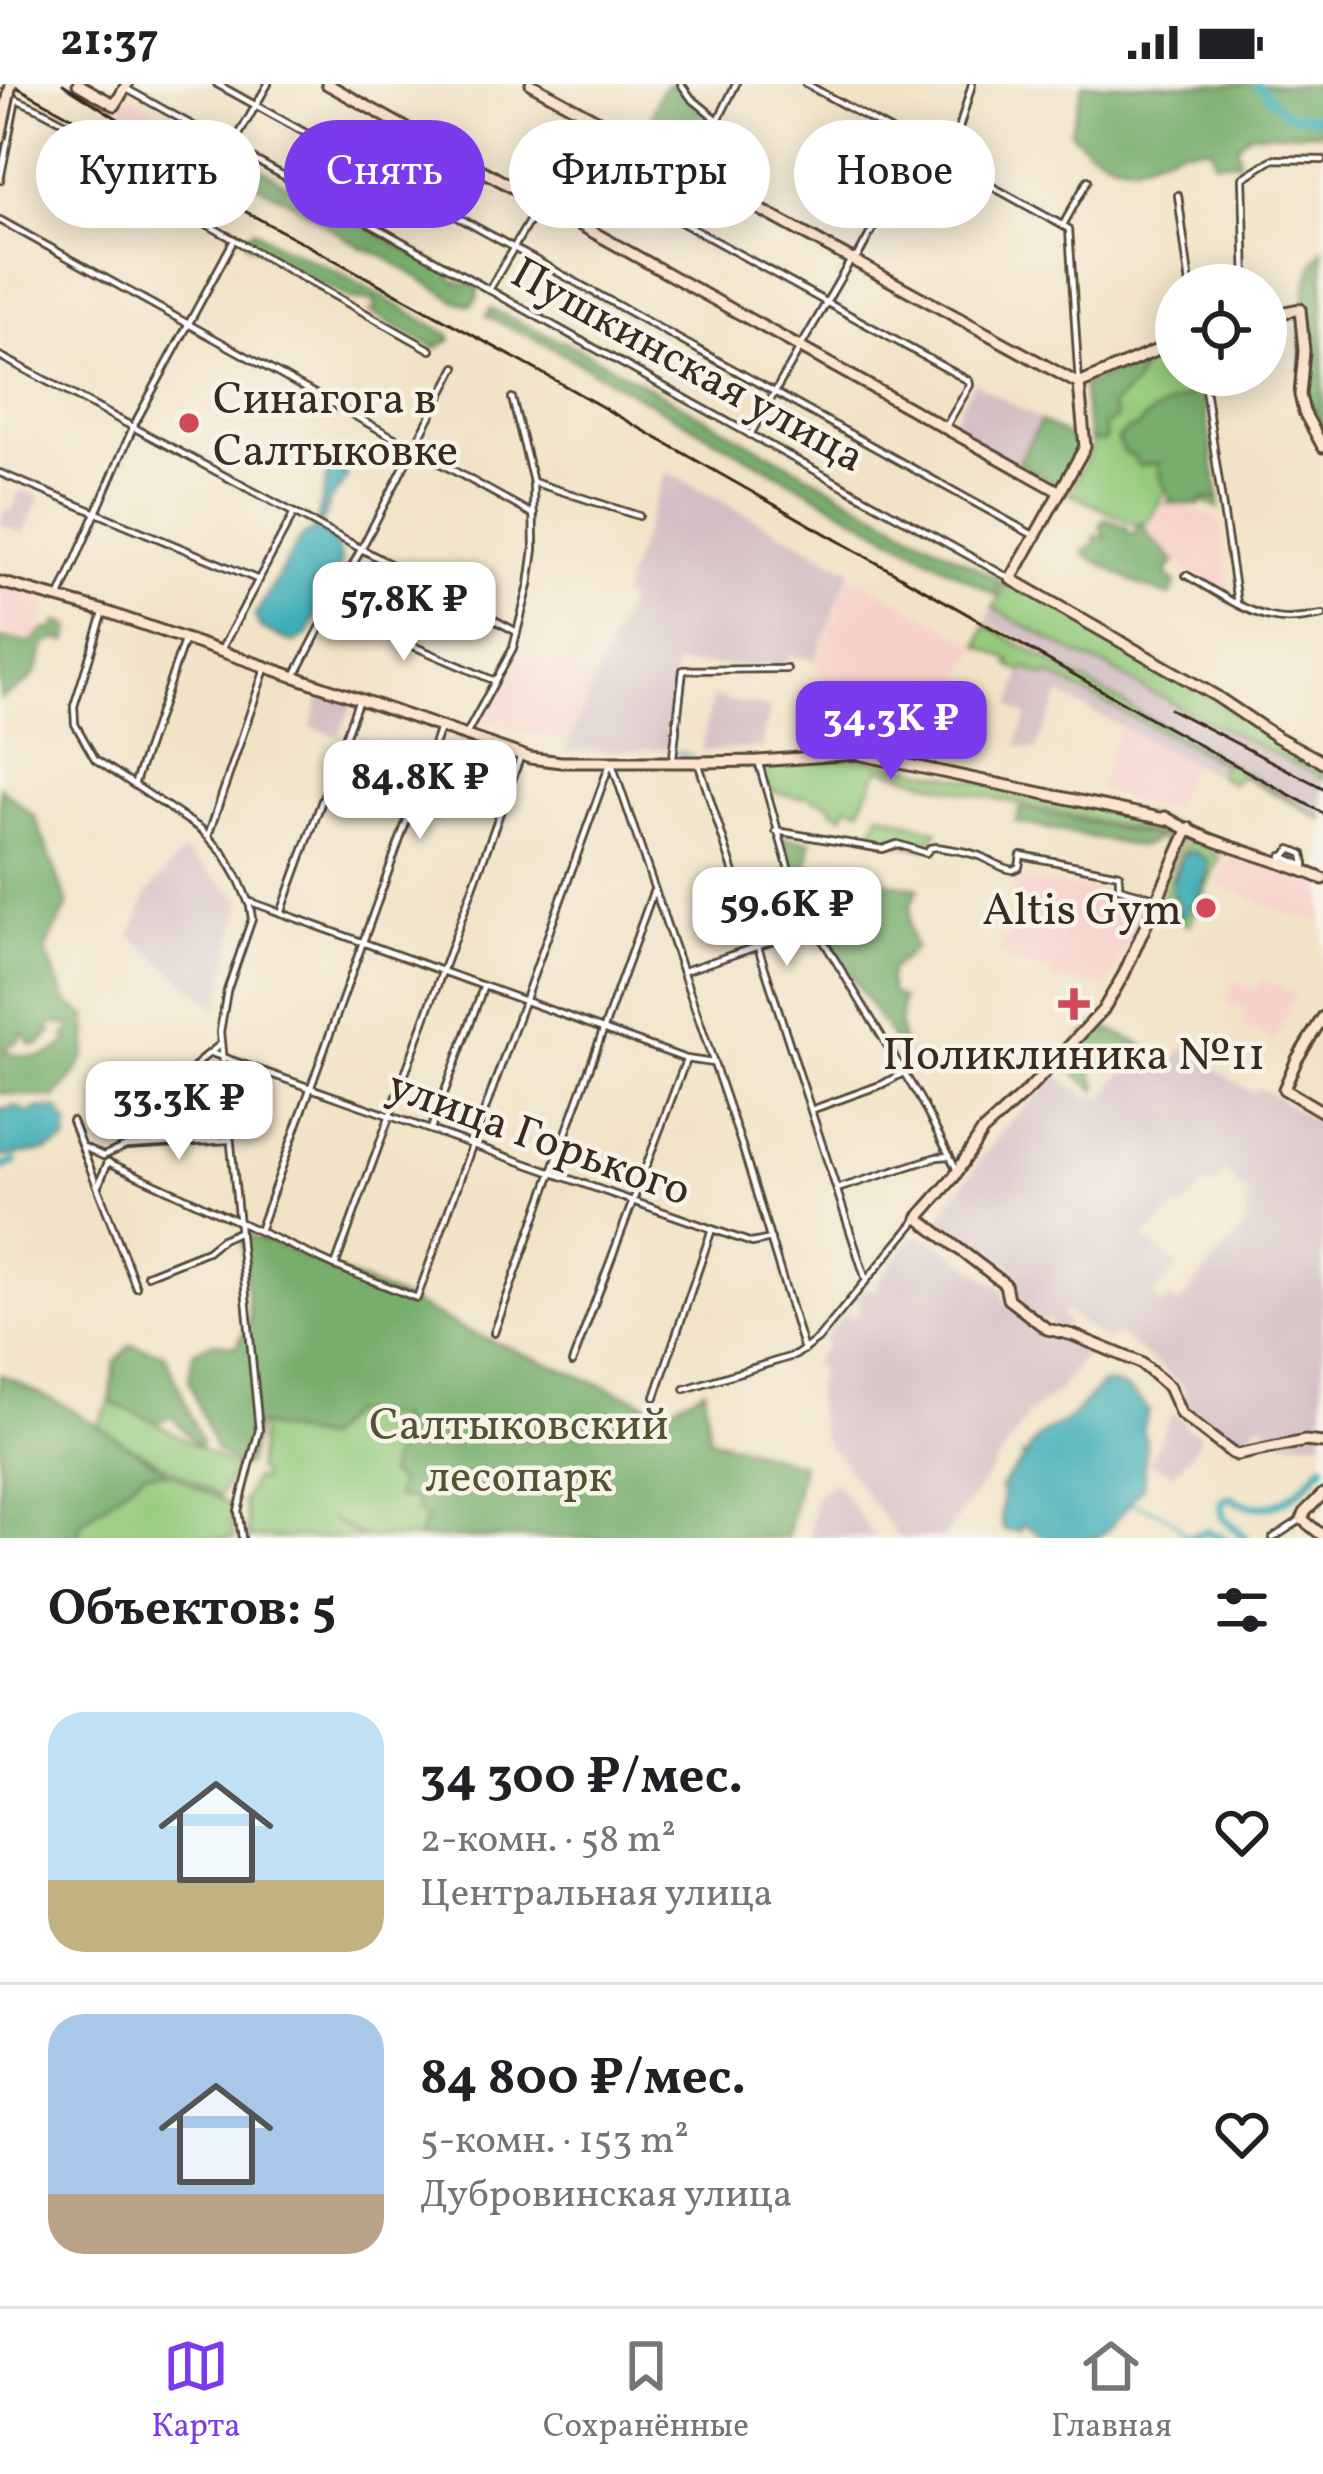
<!DOCTYPE html>
<html lang="ru">
<head>
<meta charset="utf-8">
<style>
  :root { --surface:#fff; --page:#f6f6f6; --text:#202124; --muted:#757577; --line:#e0e0e0; --accent:#7c3aed }
  body { margin:0; font-family:Vollkorn,serif; background:var(--page); color:var(--text); height:100vh; display:flex; flex-direction:column; font-size:45px; white-space:nowrap }
  * { box-sizing:border-box; margin:0 }
  p { font-size:39px; color:var(--muted) }
  .icon { flex:none; width:66px; height:66px; fill:none; stroke:currentColor; stroke-width:2; stroke-linecap:round; stroke-linejoin:round }
  .map { position:relative; height:1454px; overflow:hidden }
  .details { display:flex; flex-direction:column; background:var(--surface); flex:1 }
  .details>* { flex:none }
  .banner { position:absolute; left:36px; top:36px; width:1251px; height:108px; display:flex; gap:24px }
  .tools { position:absolute; left:1155px; top:180px; display:grid; gap:24px }
  .tools a { display:grid; place-items:center; width:132px; height:132px; border-radius:50%; background:var(--surface); box-shadow:0 6px 30px #0003; font-size:60px }
  .price { position:absolute; translate:-50% -102px; padding:0 27px; border-radius:24px; background:#fff; color:#222; font-size:39px; line-height:78px; filter:drop-shadow(0 3px 6px #0008) }
  .price::after { content:''; position:absolute; left:50%; top:72px; width:36px; height:27px; margin-left:-18px; background:inherit; clip-path:polygon(0 0,100% 0,50% 100%) }
  .price.on { background:var(--accent); color:#fff }
  ul { padding:0; list-style:none }
  li { display:flex; align-items:center; gap:36px; height:300px; padding:0 48px }
  li+li { border-top:3px solid var(--line) }
  li span { display:grid; place-items:center; flex:none; width:336px; height:240px; border-radius:36px; color:#555 }
  li>.icon { margin-inline-start:auto }
  span .icon { width:144px; height:144px; fill:#fffc; stroke-width:1 }
  li b { font-size:51px }
  h2 { display:flex; justify-content:space-between; align-items:center; height:144px; padding:0 48px; font-size:51px }
  .chip { padding:0 42px; border-radius:54px; background:var(--surface); box-shadow:0 6px 30px #0003; font-size:42px; line-height:108px }
  .chip.on { background:var(--accent); color:#fff }
  .status { display:flex; justify-content:space-between; align-items:center; height:84px; padding:0 60px; background:var(--surface); direction:ltr }
  .status svg { height:33px; fill:currentColor }
  .dock { display:flex; justify-content:space-around; align-items:center; height:168px; border-top:3px solid var(--line); background:var(--surface); font-size:33px; color:var(--muted) }
  .dock a { display:grid; justify-items:center; gap:6px }
  .dock .on { color:var(--accent) }
  .map>svg:first-child { display:block }
  .built { fill:#f7d0ca }
  .industrial { fill:#d2bec2; fill-rule:evenodd }
  .green { fill:#94ca7c; stroke:#687a4d; stroke-width:3 }
  .forest { fill:#77ae6c; stroke:#596c45; stroke-width:3; fill-rule:evenodd }
  .water { fill:#3cadb7; stroke:#3c6c6a; stroke-width:3 }
  .lines { fill:none; stroke-linecap:round; stroke-linejoin:round }
  .stream { stroke:#3cadb7; stroke-width:3 }
  .river { stroke:#3cadb7; stroke-width:8 }
  .street-casing { stroke:#564637; stroke-width:10 }
  .secondary-casing { stroke:#564637; stroke-width:15 }
  .street { stroke:#fff; stroke-width:4.5 }
  .secondary { stroke:#fce5cf; stroke-width:9 }
  .rail { stroke:#3b2a1e; stroke-width:3 }
  .secondary-bridge-casing { stroke:#564637; stroke-width:15; stroke-linecap:butt }
  .secondary-bridge { stroke:#fce5cf; stroke-width:9 }
  .poi-dot { fill:#d1495b; stroke:#f7f3e8; stroke-width:4.5 }
  .labels { text-anchor:middle; stroke-width:9; stroke-linejoin:round; paint-order:stroke }
  .street-label { font-size:45px; fill:#3b2a1e; stroke:#f7f3e8 }
  .poi-label { font-size:45px; fill:#3b2a1e; stroke:#f7f3e8; text-anchor:start }
  .park-label { font-size:45px; fill:#515236; stroke:#f7f3e8 }
</style>
</head>
<body>
<div class="status"><b>21:37</b><svg viewBox="0 0 49 12"><path d="M0 12V9h3v3zM5 12V6h3v6zM10 12V3h3v9zM15 12V0h3v12zM26 1h20v11H26zM47 4h2v5h-2z"/></svg></div>
<div class="map">
<svg width="1323" height="1454" viewBox="0 0 1323 1454">
  <rect width="100%" height="100%" fill="#f7f3e8"/>
  <filter id="ink" filterUnits="userSpaceOnUse"><feTurbulence type="fractalNoise" baseFrequency=".00833" numOctaves="2"/><feDisplacementMap in="SourceGraphic" scale="24" xChannelSelector="R" yChannelSelector="G"/><feConvolveMatrix kernelMatrix="1 2 1 2 8 2 1 2 1" color-interpolation-filters="sRGB"/></filter>
  <filter id="wash" filterUnits="userSpaceOnUse"><feTurbulence type="fractalNoise" baseFrequency=".004" numOctaves="4" result="noise"/><feDisplacementMap in="SourceGraphic" scale="48" xChannelSelector="R" yChannelSelector="G"/><feGaussianBlur stdDeviation="2.7" result="paint"/><feColorMatrix in="noise" values="0 0 0 0 0 0 0 0 0 0 0 0 0 0 0 0 0 1.4 0 .05"/><feComposite in="paint" operator="in"/></filter>
  <g filter="url(#wash)">
    <rect width="100%" height="100%" fill="#f1e3c7"/>
    <!-- built -->
    <g class="built">
      <polygon points="127,10 193,48 184,63 119,26"/>
      <polygon points="1166,419 1220,434 1230,505 1223,502 1220,506 1187,488 1146,444"/>
      <polygon points="851,491 979,561 960,601 936,591 920,594 912,634 953,643 945,679 859,661 869,617 821,609 824,594 815,584"/>
      <polygon points="0,503 49,517 36,555 0,549"/>
      <polygon points="516,569 551,584 560,582 593,597 566,657 481,637"/>
      <polygon points="1120,642 1192,678 1172,723 1167,722 1157,726 1098,706"/>
      <polygon points="1232,764 1323,803 1323,837 1289,830 1217,801"/>
      <polygon points="1024,795 1142,815 1129,859 1106,902 1051,895 1052,887 1008,879 1009,872 999,869 1002,856 1010,856 1017,819 1011,817 1015,799"/>
      <polygon points="1261,895 1295,910 1276,957 1241,942 1247,927 1225,918 1234,897 1256,906"/>
    </g>
    <!-- industrial -->
    <g class="industrial">
      <polygon points="974,298 1083,361 1059,402 949,342"/>
      <polygon points="666,388 851,485 815,576 791,571 784,582 675,581 667,665 565,667 628,517 620,513"/>
      <polygon points="20,406 39,414 24,450 0,440 5,425 12,427"/>
      <polygon points="993,524 1076,570 1110,584 1152,609 1154,608 1323,694 1323,731 1174,649 987,536"/>
      <polygon points="1025,584 1044,593 1047,590 1222,679 1219,693 1060,611 1035,667 1016,661 1027,632 1011,622 1022,588"/>
      <polygon points="322,609 352,619 339,653 311,643"/>
      <polygon points="712,613 770,624 761,664 701,667"/>
      <polygon points="183,767 242,815 218,925 131,852 146,812"/>
      <path d="M1183,964L1253,1009L1257,1004L1266,1007L1314,1037L1323,1039V1356L1287,1357L1260,1338L1238,1365L1189,1326L1183,1302L1120,1251L1117,1253L1113,1252L1108,1258L1065,1227L1060,1232L1068,1239L1060,1247L1046,1235L1042,1239L1022,1224L1024,1220L1011,1210L1009,1202L1018,1187L973,1153L965,1162L934,1140L998,1052L1056,990L1091,1015L1097,1009L1104,1014L1137,967L1154,983L1158,979L1167,985ZM1225,1089L1235,1096L1233,1100L1250,1112L1244,1122L1250,1127L1245,1134L1249,1138L1178,1220L1169,1214L1163,1221L1153,1213L1179,1181L1143,1154L1178,1122L1183,1125L1204,1101L1211,1106Z"/>
      <polygon points="913,1152 932,1155 1003,1205 1004,1218 1042,1251 1047,1253 1051,1248 1087,1268 1056,1310 1025,1332 1027,1334 944,1454 898,1454 833,1365 830,1367 820,1346 814,1304 819,1296 817,1294 820,1286 812,1279 827,1259 823,1255 845,1229 853,1234 860,1226 858,1224 860,1220 855,1216 865,1203 873,1208 879,1201 877,1199"/>
      <polygon points="1172,1329 1186,1337 1184,1342 1201,1351 1193,1367 1174,1390 1149,1378"/>
      <polygon points="835,1398 869,1445 875,1454 810,1454 814,1412"/>
    </g>
    <!-- green -->
    <g class="green">
      <polygon points="1176,263 1176,291 1200,291 1219,424 1167,404 1148,438 1135,441 1069,409 1092,365 1084,303"/>
      <polygon points="1010,496 1117,557 1323,681 1323,694 1169,618 1169,615 1153,610 1110,584 1076,570 993,524"/>
      <polygon points="986,541 1323,734 1323,735 1242,692 1232,699 1219,693 1222,679 1048,590 1045,593 1026,584 1022,588 1009,582 1011,577 979,561"/>
      <polygon points="847,671 1148,732 1183,745 1184,749 1156,811 1152,810 1163,779 1163,752 957,706 879,684 860,725 847,721 843,731 832,726 832,721 803,711 801,714 769,707 764,680"/>
      <polygon points="880,729 938,747 925,764 870,752"/>
      <polygon points="1196,750 1215,758 1211,769 1220,773 1189,841 1157,826 1184,762"/>
      <polygon points="112,1314 236,1385 219,1412 97,1343"/>
      <polygon points="348,1328 401,1335 399,1398 417,1416 427,1434 418,1454 368,1454 330,1435 361,1454 248,1454 247,1434 243,1418 254,1394 262,1397 261,1389 256,1386 261,1342 324,1355"/>
      <polygon points="145,1387 170,1389 234,1423 232,1436 234,1454 77,1454 81,1439"/>
    </g>
    <!-- forest -->
    <g class="forest">
      <polygon points="677,0 718,36 694,80 689,81 660,65 650,57 647,50 659,10 667,1"/>
      <polygon points="1083,0 1323,1 1323,48 1249,49 1237,62 1239,78 1214,77 1211,63 1183,64 1134,81 1112,77 1090,66 1070,48"/>
      <path d="M189,52L196,56L203,53L219,66L240,71L299,109L318,115L330,123L339,135L351,136L368,143L402,164H408L449,187L451,195C460,201 469,198 479,203L477,214L471,221L457,217L381,171L360,163L286,115L238,92L219,76L192,67L182,60Z"/>
      <polygon points="254,146 280,162 336,187 450,251 451,256 435,264 370,228 376,224 374,217 351,215 247,159 247,150"/>
      <path d="M1323,165V354L1314,337L1317,333L1309,317L1304,315C1303,271 1294,201 1323,165Z"/>
      <polygon points="491,225 587,269 1003,498 996,511 536,255 486,232"/>
      <polygon points="1147,275 1134,301 1112,322 1116,334 1103,344 1106,352 1104,357 1098,358 1089,355 1082,302"/>
      <path d="M1195,291H1200L1219,416L1204,414L1200,421L1167,419L1171,414C1163,406 1157,390 1159,379L1139,382L1133,372L1124,368L1117,356L1127,346L1137,344C1147,328 1170,321 1187,312L1191,309Z"/>
      <polygon points="1041,337 1083,361 1059,402 1018,379"/>
      <polygon points="1104,435 1126,443 1128,449 1133,450 1139,441 1143,440 1148,450 1175,479 1170,482 1167,492 1176,499 1170,512 1139,501 1085,471 1084,467 1094,461 1095,452 1106,453 1100,442"/>
      <path d="M57,538L68,541L71,545L67,558L56,555L44,561C36,598 32,596 0,615V554L30,559L45,545L54,546Z"/>
      <path d="M0,703L35,733L68,821L45,866L68,920L87,932C90,977 82,982 55,1014L0,1009ZM54,938L60,941L70,940L72,944L65,951L68,957C51,976 30,975 7,969V963L20,956L21,950L25,951L30,960L36,961L46,955V951L52,949L49,945Z"/>
      <polygon points="1020,724 1161,754 1139,763 1016,738"/>
      <path d="M783,754L811,757L806,790L852,799L854,792L919,804L911,820L909,841L914,865C899,881 880,884 893,911L902,914L899,942L905,972L898,968L894,957C851,891 805,829 783,754Z"/>
      <polygon points="1092,944 1107,945 1142,960 1142,964 1133,969 1126,965 1111,986 1097,979 1091,987 1098,1003 1095,1006 1063,980 1063,974"/>
      <polygon points="248,1152 273,1159 412,1219 467,1247 664,1326 704,1305 709,1354 802,1380 787,1454 418,1454 427,1434 416,1428 417,1416 396,1413 399,1398 388,1391 400,1335 348,1328 324,1355 256,1341 247,1381 239,1383 216,1367 189,1296 193,1268 214,1258 236,1263 250,1236 242,1156"/>
      <polygon points="131,1261 165,1270 202,1359 198,1362 172,1333 157,1338 110,1318 115,1279"/>
      <polygon points="0,1290 73,1326 170,1389 145,1388 81,1438 77,1454 0,1454"/>
    </g>
    <!-- water -->
    <g class="water">
      <polygon points="339,375 344,381 347,394 329,418 320,445 336,459 341,478 307,552 294,559 260,544 255,532 300,455 316,444 329,384 332,378"/>
      <path d="M1193,767L1208,776C1209,798 1195,816 1183,833L1176,830L1180,820L1172,810L1174,792L1185,769Z"/>
      <polygon points="16,1022 27,1029 41,1024 58,1025 68,1041 66,1058 46,1067 0,1073 0,1026"/>
      <path d="M1113,1300C1129,1303 1138,1314 1149,1327L1142,1345L1146,1356L1143,1402L1110,1444L1097,1454H1045L1024,1440L1021,1442V1447L1004,1446C997,1431 1006,1416 1000,1403L1024,1375L1022,1372L1029,1370V1365L1040,1351L1069,1335L1102,1300Z"/>
    </g>
    <g class="lines">
      <!-- stream -->
      <g class="stream">
        <polyline points="677,669 692,671"/>
        <path d="M1131,1419C1152,1426 1176,1431 1185,1454"/>
      </g>
      <!-- river -->
      <g class="river">
        <polyline points="1257,0 1286,30 1323,34"/>
        <polyline points="0,1084 15,1078"/>
        <polyline points="1185,1454 1207,1448 1224,1454"/>
        <path d="M1246,1454L1222,1432V1417L1230,1414C1273,1436 1295,1413 1323,1381"/>
      </g>
    </g>
  </g>
  <g filter="url(#ink)">
    <g class="lines">
      <!-- street casing -->
      <g class="street-casing">
        <g id="street">
          <polyline points="217,0 1035,452"/>
          <polyline points="681,0 691,14 718,36"/>
          <polyline points="806,0 1069,145 1079,300"/>
          <polyline points="125,4 1011,495"/>
          <polyline points="0,8 39,25 128,72 137,97 144,105 431,266"/>
          <polyline points="232,63 268,0"/>
          <polyline points="565,74 969,297 970,301 945,344"/>
          <polyline points="949,79 972,0"/>
          <polyline points="693,87 736,0"/>
          <polyline points="0,96 16,15"/>
          <polyline points="1178,111 1190,201"/>
          <polyline points="0,136 534,431"/>
          <polyline points="1063,141 1088,96"/>
          <polyline points="1246,201 1243,94 1273,75 1323,76"/>
          <polyline points="489,206 588,36"/>
          <polyline points="0,272 517,548"/>
          <polyline points="1203,291 1237,519"/>
          <polyline points="750,351 852,174 858,172 918,62"/>
          <polyline points="0,389 259,496"/>
          <polyline points="533,398 639,432"/>
          <path d="M1186,491C1215,507 1250,533 1284,535C1297,536 1310,533 1323,531"/>
          <polyline points="60,512 135,339 234,156"/>
          <polyline points="329,526 495,597"/>
          <polyline points="104,527 74,622 75,640 95,675 201,745 224,770 239,796 250,822 252,835 227,907 220,948 259,1346 238,1427 242,1454"/>
          <polyline points="221,566 294,429"/>
          <polyline points="295,592 456,283"/>
          <polyline points="466,651 513,564 529,501 534,465 533,398 512,314"/>
          <polyline points="673,673 683,586 787,585"/>
          <polyline points="611,677 743,1065 804,1266"/>
          <polyline points="698,678 866,1196"/>
          <polyline points="759,680 789,786 815,843 920,1015 958,1088"/>
          <polyline points="134,701 185,554"/>
          <path d="M776,747L883,765L897,760L926,769L930,764L936,763C952,766 971,767 986,775C996,780 1001,784 1013,786L1019,783L1021,771L1119,790V804L1159,815"/>
          <polyline points="208,752 266,582"/>
          <polyline points="1282,772 1305,782"/>
          <polyline points="1279,778 1291,765 1303,770 1305,780 1303,786"/>
          <polyline points="248,817 686,975 713,979"/>
          <polyline points="281,829 359,615"/>
          <polyline points="684,887 815,843"/>
          <polyline points="211,969 752,1159 771,1155"/>
          <polyline points="811,1026 883,1000 903,989"/>
          <polyline points="72,1037 136,1203"/>
          <polyline points="431,1045 483,904"/>
          <polyline points="126,1062 228,1056"/>
          <polyline points="84,1063 103,1072 126,1062 202,975 221,960"/>
          <polyline points="108,1078 335,1182 417,1214 611,677"/>
          <polyline points="99,1100 108,1078"/>
          <polyline points="837,1105 937,1073 950,1072"/>
          <polyline points="259,1147 440,644"/>
          <polyline points="335,1182 520,674"/>
          <polyline points="147,1191 207,1167 222,1155 238,1148"/>
          <polyline points="494,1249 653,808"/>
          <polyline points="572,1279 686,976"/>
          <polyline points="685,1305 796,1271 818,1255 918,1134"/>
          <polyline points="655,1313 711,1148"/>
          <polyline points="1273,1454 1302,1435"/>
        </g>
      </g>
      <!-- secondary casing -->
      <g class="secondary-casing">
        <g id="secondary">
          <polyline points="78,0 115,21 127,0"/>
          <polyline points="327,0 1060,408"/>
          <polyline points="531,0 1079,300"/>
          <polyline points="1266,232 1300,225 1304,267 1300,311 1304,328 1323,363"/>
          <polyline points="1079,300 1085,363 1011,495 1216,612 1277,653 1323,678"/>
          <polyline points="1079,300 1176,258"/>
          <polyline points="0,498 104,527 530,674 561,678 698,678 758,677 857,670 1169,736"/>
          <path d="M1165,733C1214,763 1271,772 1323,795"/>
          <polyline points="1189,744 1124,890 1103,926 1030,1004 982,1048 954,1093 918,1134 1005,1200 1008,1215 1047,1245 1073,1251 1141,1279 1169,1303 1181,1330 1232,1369 1237,1371 1305,1357 1323,1359"/>
          <polyline points="1323,933 1297,975 1284,1005 1323,1028"/>
          <polyline points="1323,1410 1306,1427 1302,1435 1323,1452"/>
        </g>
      </g>
      <!-- street -->
      <use href="#street" class="street"/>
      <!-- secondary -->
      <use href="#secondary" class="secondary"/>
      <!-- rail -->
      <g class="rail">
        <polyline points="11,0 544,290 1170,645 1323,729"/>
        <polyline points="63,0 159,61"/>
        <polyline points="1170,625 1323,704"/>
      </g>
      <!-- secondary-bridge casing -->
      <g class="secondary-bridge-casing">
        <polyline id="secondary-bridge" points="0,54 11,0"/>
      </g>
      <!-- secondary-bridge -->
      <use href="#secondary-bridge" class="secondary-bridge"/>
    </g>
  </g>
  <!-- markers -->
  <g class="poi-dot">
    <circle cx="189" cy="339" r="12"/>
    <circle cx="1206" cy="824" r="12"/>
    <path d="M1068 902h12v12h12v12h-12v12h-12v-12h-12v-12h12z"/>
  </g>
  <g class="labels">
    <!-- street labels -->
    <g class="street-label">
      <text transform="translate(689 279) rotate(29)" y="16">Пушкинская улица</text>
      <text transform="translate(540 1052) rotate(20)" y="16">улица Горького</text>
    </g>
    <!-- poi labels -->
    <g class="poi-label">
      <text x="213" y="329">Синагога в<tspan x="213" dy="52">Салтыковке</tspan></text>
      <text x="1182" y="840" text-anchor="end">Altis Gym</text>
      <text x="1074" y="985" text-anchor="middle">Поликлиника №11</text>
    </g>
    <!-- park labels -->
    <g class="park-label">
      <text x="519" y="1355">Салтыковский<tspan x="519" dy="52">лесопарк</tspan></text>
    </g>
  </g>
</svg>
<div class="tools">
<a><svg class="icon" aria-label="locate" viewBox="0 0 24 24"><circle cx="12" cy="12" r="6"/><path d="M12 2v4M12 18v4M2 12h4M18 12h4"/></svg></a>
</div>
<b class="price" style="left:404px;top:580px">57.8K ₽</b>
<b class="price on" style="left:891px;top:699px">34.3K ₽</b>
<b class="price" style="left:420px;top:758px">84.8K ₽</b>
<b class="price" style="left:787px;top:885px">59.6K ₽</b>
<b class="price" style="left:179px;top:1079px">33.3K ₽</b>
<div class="banner">
<a class="chip">Купить</a>
<a class="chip on">Снять</a>
<a class="chip">Фильтры</a>
<a class="chip">Новое</a>
</div>
</div>
<section class="details">
<h2>Объектов: 5<svg class="icon" aria-label="filters" viewBox="0 0 24 24"><path d="M4 7h16M4 17h16"/><circle cx="9" cy="7" r="2"/><circle cx="15" cy="17" r="2"/></svg></h2>
<ul>
<li><span style="background:linear-gradient(#bfe0f5 70%,#c2b280 0)"><svg class="icon" aria-label="home" viewBox="0 0 24 24"><path d="M3 11l9-7 9 7M6 9v11h12V9"/></svg></span><div><b>34 300 ₽/мес.</b><p>2-комн. · 58 m²</p><p>Центральная улица</p></div><svg class="icon" aria-label="heart" viewBox="0 0 24 24"><path d="M12 20l-8-8c-3-5 5-10 8-4 3-6 11-1 8 4z"/></svg></li>
<li><span style="background:linear-gradient(#a9c7e8 75%,#b9a48a 0)"><svg class="icon" aria-label="home" viewBox="0 0 24 24"><path d="M3 11l9-7 9 7M6 9v11h12V9"/></svg></span><div><b>84 800 ₽/мес.</b><p>5-комн. · 153 m²</p><p>Дубровинская улица</p></div><svg class="icon" aria-label="heart" viewBox="0 0 24 24"><path d="M12 20l-8-8c-3-5 5-10 8-4 3-6 11-1 8 4z"/></svg></li>
</ul>
</section>
<nav class="dock">
<a class="on"><svg class="icon" aria-label="map" viewBox="0 0 24 24"><path d="M3 6l6-2 6 2 6-2v14l-6 2-6-2-6 2zM9 4v14M15 6v14"/></svg>Карта</a>
<a><svg class="icon" aria-label="saved" viewBox="0 0 24 24"><path d="M7 4h10v16l-5-4-5 4z"/></svg>Сохранённые</a>
<a><svg class="icon" aria-label="home" viewBox="0 0 24 24"><path d="M3 11l9-7 9 7M6 9v11h12V9"/></svg>Главная</a>
</nav>
</body>
</html>
